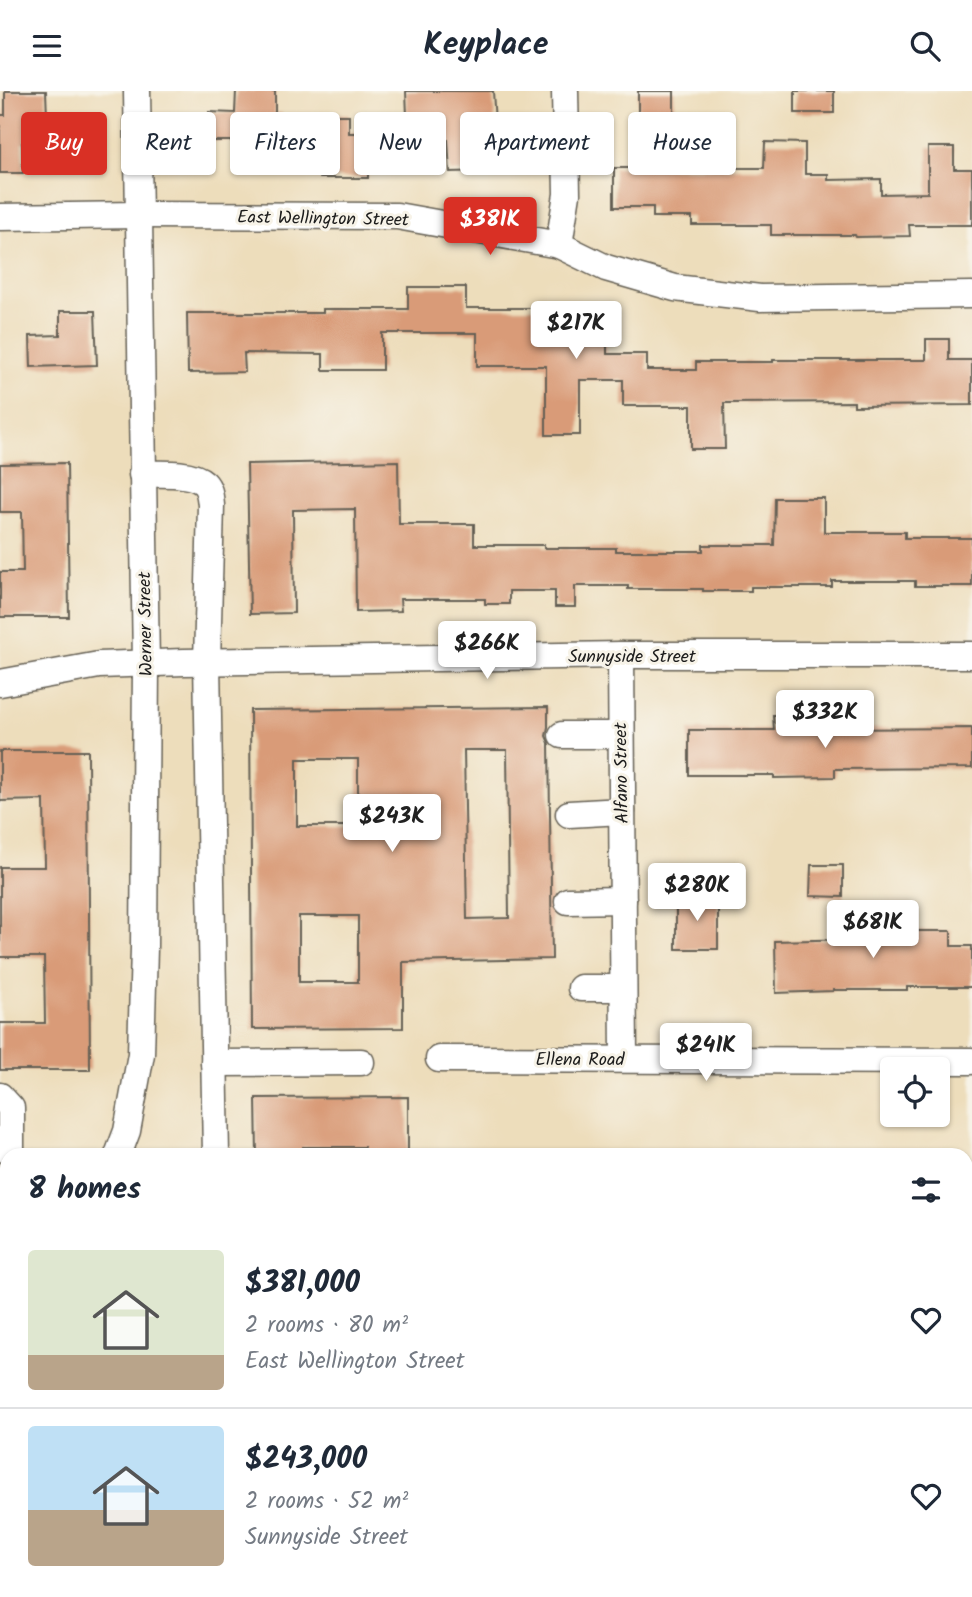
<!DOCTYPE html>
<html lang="en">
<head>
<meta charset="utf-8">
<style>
  :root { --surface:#fff; --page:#f6f6f7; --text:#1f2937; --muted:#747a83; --line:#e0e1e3; --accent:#d93025 }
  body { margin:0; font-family:Kalam,sans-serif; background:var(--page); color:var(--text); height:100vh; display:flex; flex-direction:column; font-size:26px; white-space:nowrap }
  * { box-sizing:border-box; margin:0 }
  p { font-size:23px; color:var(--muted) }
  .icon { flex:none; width:38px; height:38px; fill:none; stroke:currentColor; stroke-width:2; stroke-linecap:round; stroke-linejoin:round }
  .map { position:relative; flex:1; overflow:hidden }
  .drawer { position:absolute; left:0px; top:1057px; width:973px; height:450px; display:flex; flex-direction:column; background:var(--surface); border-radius:21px 21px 0 0; box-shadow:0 2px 5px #0004 }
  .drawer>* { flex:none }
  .hud { position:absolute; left:21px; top:21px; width:931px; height:63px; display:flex; gap:14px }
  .buttons { position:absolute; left:880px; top:966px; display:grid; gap:14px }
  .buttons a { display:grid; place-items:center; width:70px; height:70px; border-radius:7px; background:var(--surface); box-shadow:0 2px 5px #0004; font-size:35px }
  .price { position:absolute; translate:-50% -60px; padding:0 16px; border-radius:7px; background:#fff; color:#222; font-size:23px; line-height:46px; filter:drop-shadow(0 2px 4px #0008) }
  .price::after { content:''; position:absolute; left:50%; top:42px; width:21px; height:16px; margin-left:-10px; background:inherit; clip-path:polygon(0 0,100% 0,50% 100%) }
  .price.current { background:var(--accent); color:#fff }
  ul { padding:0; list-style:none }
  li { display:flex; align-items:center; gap:21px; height:175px; padding:0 28px }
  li+li { border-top:2px solid var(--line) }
  li span { display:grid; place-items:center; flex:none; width:196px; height:140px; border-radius:7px; color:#555 }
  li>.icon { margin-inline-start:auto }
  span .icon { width:84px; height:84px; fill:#fffc; stroke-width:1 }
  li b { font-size:30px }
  h2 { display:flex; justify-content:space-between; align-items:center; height:84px; padding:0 28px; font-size:30px }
  .pill { padding:0 24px; border-radius:7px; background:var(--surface); box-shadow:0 2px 5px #0004; font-size:24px; line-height:63px }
  .pill.current { background:var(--accent); color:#fff }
  header { display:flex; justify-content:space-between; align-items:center; height:91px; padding:0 28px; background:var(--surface); font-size:32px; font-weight:700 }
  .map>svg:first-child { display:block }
  .building { fill:#d99b78; fill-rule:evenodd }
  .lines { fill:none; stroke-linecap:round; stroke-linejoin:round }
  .minor-casing { stroke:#656054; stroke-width:29 }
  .minor { stroke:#fff; stroke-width:26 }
  .labels { text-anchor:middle; stroke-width:6; stroke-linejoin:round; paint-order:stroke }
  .street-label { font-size:18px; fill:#1c1c1c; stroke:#f7f3e8 }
</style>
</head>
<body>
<header><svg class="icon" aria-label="menu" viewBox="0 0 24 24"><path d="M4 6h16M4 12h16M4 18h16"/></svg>Keyplace<svg class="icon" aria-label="search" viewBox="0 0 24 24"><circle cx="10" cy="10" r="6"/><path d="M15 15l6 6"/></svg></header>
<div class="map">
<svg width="972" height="1506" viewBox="0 0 972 1506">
  <rect width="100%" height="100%" fill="#f7f3e8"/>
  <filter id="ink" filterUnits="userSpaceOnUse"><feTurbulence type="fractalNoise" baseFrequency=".0143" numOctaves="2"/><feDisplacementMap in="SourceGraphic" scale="14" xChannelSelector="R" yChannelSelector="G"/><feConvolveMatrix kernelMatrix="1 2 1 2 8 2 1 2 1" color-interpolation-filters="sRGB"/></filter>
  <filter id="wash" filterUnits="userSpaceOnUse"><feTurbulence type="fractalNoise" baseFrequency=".00686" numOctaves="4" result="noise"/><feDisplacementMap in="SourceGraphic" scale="28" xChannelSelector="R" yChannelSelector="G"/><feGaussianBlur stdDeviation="1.57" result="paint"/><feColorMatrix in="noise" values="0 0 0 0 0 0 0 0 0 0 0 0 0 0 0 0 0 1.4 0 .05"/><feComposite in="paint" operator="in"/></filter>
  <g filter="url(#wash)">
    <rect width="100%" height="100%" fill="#edddbb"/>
    <g id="blocks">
      <!-- building -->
      <g class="building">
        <polygon points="5,0 46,0 48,52 22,52 23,82 0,82 0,24 5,24"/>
        <polygon points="236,0 275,0 275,22 282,22 281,80 235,80 235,50 209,50 209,21 235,22"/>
        <polygon points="406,0 493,0 496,48 488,48 489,80 450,81 448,49 408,50"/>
        <rect x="638" y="0" width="36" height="22"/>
        <rect x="795" y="0" width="39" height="22"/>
        <polygon points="320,24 349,24 349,42 368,42 368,87 320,87"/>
        <polygon points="765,51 805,52 805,83 828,83 828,89 881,88 881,103 928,102 928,56 954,56 954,78 972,78 972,134 909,134 910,145 856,146 855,144 771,144 771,134 692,134 692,126 653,126 653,116 614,116 614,77 764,77"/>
        <polygon points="408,196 466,196 466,217 539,217 539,247 607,247 607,263 647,263 647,279 696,279 696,271 773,271 773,269 926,269 926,248 949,248 949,269 972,269 972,314 854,315 854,311 724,312 725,358 691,358 691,315 623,315 623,289 580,289 580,344 546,344 546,275 477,275 477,242 382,242 382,279 323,279 323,263 244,262 245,281 188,282 187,222 323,222 323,218 408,218"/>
        <polygon points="60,220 95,220 97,274 31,276 30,245 60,244"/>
        <polygon points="398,370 399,433 474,433 474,454 544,454 544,457 616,457 616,460 703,460 703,454 774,454 775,407 824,407 824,441 905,441 905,447 972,447 972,495 915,495 915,490 832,490 832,496 751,496 751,500 703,500 703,498 628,498 628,495 575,495 575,516 555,516 555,500 509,500 509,513 485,513 485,508 400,508 401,520 356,521 355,418 293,419 294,522 250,523 247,373"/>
        <polygon points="67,372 69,526 0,526 0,481 23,481 22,421 0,421 0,373"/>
        <path d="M548,616V636L546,645L549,652L552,868L403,871V937L252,938L250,619ZM464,659H507L509,827L467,828ZM297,668H358V735H297ZM299,825H358V891H299Z"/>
        <polygon points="773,624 802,624 802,637 835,636 835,638 972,637 972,677 835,678 835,686 774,687 774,684 689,684 689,639 774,639"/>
        <polygon points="0,660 88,660 90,979 0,979 0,932 45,932 44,866 0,866 0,776 45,776 44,709 0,710"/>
        <polygon points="811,774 843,774 843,806 810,805"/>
        <rect x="676" y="806" width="42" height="52"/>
        <polygon points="854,823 891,823 891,840 951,840 951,855 972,855 972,896 907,896 907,899 833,899 833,900 776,902 775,850 854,848"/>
        <polygon points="408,1006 408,1064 364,1064 364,1056 303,1056 303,1064 257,1064 256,1007"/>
      </g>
    </g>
  </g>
  <g filter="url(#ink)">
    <use href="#blocks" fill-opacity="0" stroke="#656054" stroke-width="2"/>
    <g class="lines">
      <!-- minor casing -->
      <g class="minor-casing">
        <g id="minor">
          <polyline points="0,126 138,124 397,125 559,154 606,177 675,197 760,207 972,204"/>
          <polyline points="559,154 567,103 565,0"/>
          <path d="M142,383C159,383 191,380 204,392C210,398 210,406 211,414L207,571L216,1064"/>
          <polyline points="621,564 624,968"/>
          <polyline points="0,592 99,574 184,571 621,564 972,564"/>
          <polyline points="562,644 621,644"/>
          <polyline points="569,723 622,720"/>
          <polyline points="568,810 623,809"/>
          <polyline points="581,897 623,897"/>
          <polyline points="439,968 972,970"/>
          <polyline points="214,972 361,971"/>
          <polyline points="0,1005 11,1017 11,1064"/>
          <polyline points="118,1064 127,1040 141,963 144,857 146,573 137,0"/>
          <polyline points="966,1401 972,1401"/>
          <polyline points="0,1408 7,1408"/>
          <polyline points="85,1500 85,1506"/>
          <polyline points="134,1506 137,1500"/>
        </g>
      </g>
      <!-- minor -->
      <use href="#minor" class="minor"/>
    </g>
  </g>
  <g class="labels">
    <!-- street labels -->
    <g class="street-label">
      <text transform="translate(323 127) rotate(1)" y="6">East Wellington Street</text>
      <text transform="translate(145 533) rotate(-91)" y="6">Werner Street</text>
      <text x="632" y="571">Sunnyside Street</text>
      <text transform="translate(621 682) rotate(-91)" y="6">Alfano Street</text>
      <text x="580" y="974">Ellena Road</text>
    </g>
  </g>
</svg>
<div class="buttons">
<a><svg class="icon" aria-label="locate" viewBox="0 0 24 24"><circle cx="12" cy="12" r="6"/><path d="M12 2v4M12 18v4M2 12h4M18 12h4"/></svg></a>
</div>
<b class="price current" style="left:490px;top:166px">$381K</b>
<b class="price" style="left:576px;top:270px">$217K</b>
<b class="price" style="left:487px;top:590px">$266K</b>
<b class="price" style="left:825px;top:659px">$332K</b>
<b class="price" style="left:392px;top:763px">$243K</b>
<b class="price" style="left:697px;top:832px">$280K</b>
<b class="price" style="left:873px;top:869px">$681K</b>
<b class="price" style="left:706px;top:992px">$241K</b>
<div class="hud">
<a class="pill current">Buy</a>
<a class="pill">Rent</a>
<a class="pill">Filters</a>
<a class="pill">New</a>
<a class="pill">Apartment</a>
<a class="pill">House</a>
</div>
<section class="drawer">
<h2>8 homes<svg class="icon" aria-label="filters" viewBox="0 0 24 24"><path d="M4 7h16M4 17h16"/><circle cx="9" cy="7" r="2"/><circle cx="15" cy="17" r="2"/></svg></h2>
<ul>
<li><span style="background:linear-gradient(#dfe7d0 75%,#b9a48a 0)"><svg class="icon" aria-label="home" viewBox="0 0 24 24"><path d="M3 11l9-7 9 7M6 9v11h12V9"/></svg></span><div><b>$381,000</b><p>2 rooms · 80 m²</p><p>East Wellington Street</p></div><svg class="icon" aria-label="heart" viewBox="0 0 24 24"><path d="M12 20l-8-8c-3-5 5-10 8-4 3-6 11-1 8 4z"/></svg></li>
<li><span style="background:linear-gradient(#bfe0f5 60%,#b9a48a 0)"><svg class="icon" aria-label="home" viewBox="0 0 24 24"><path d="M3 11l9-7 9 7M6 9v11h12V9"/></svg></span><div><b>$243,000</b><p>2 rooms · 52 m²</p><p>Sunnyside Street</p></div><svg class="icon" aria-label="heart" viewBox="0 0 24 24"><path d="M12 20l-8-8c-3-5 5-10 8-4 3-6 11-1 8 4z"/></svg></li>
</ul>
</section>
</div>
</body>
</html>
